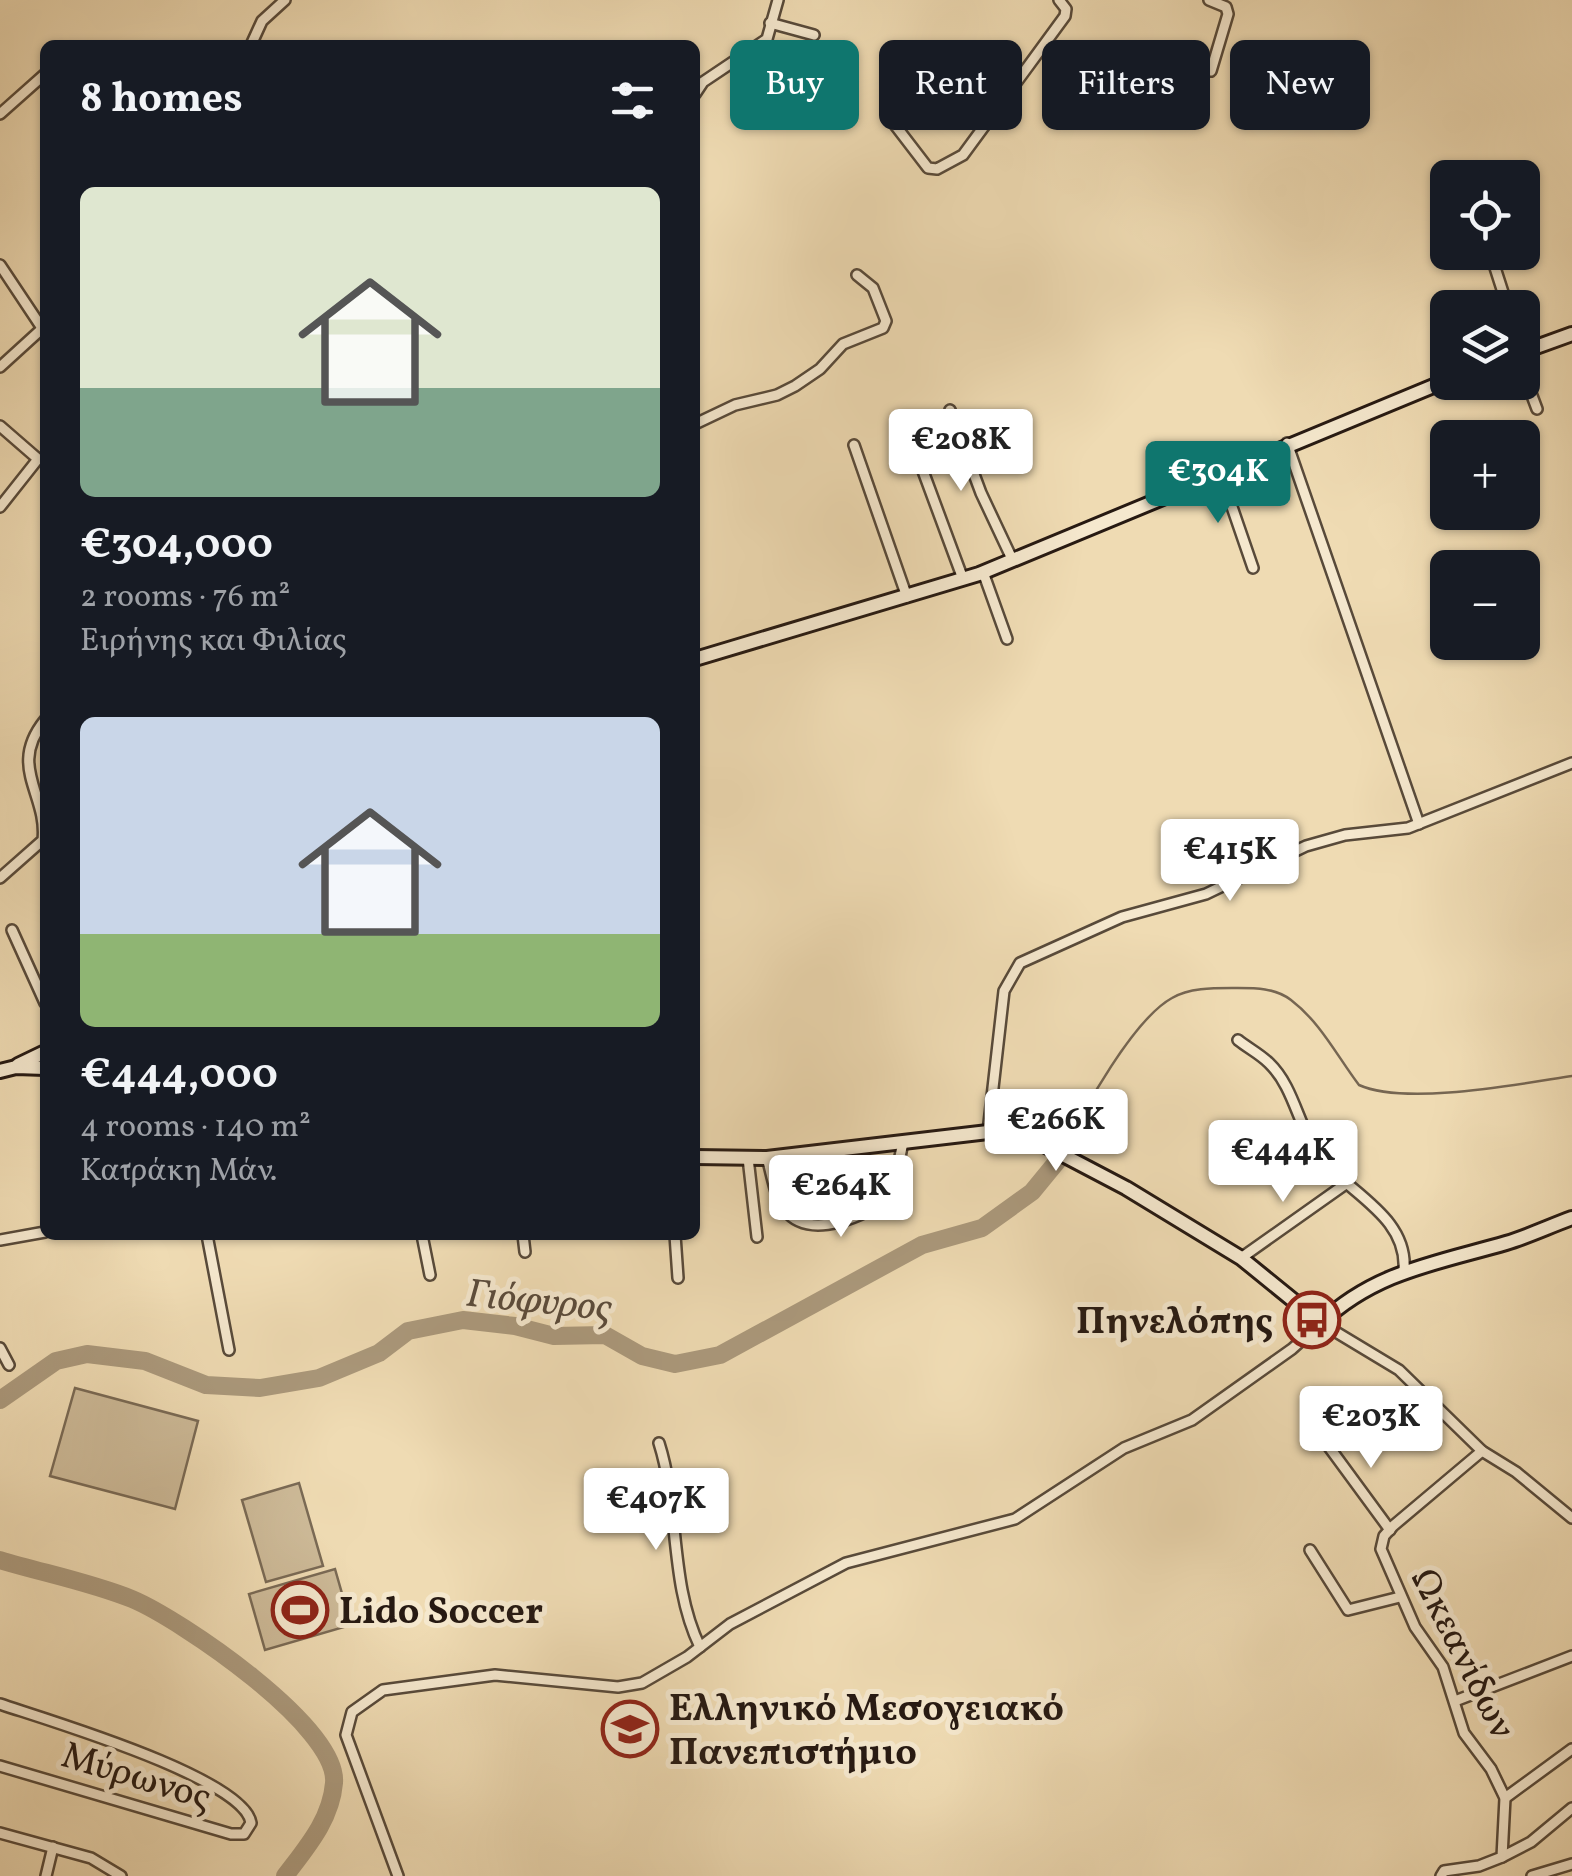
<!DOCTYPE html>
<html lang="en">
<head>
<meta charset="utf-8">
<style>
  :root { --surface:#171b24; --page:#242831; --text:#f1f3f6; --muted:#9ea1a6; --accent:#0f766e }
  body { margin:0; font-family:Vollkorn,serif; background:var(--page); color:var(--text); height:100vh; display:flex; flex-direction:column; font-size:38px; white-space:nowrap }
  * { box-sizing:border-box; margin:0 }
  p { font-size:32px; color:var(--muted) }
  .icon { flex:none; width:55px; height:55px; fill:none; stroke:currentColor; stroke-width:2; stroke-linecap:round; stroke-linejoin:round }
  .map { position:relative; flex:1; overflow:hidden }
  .details { position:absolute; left:40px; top:40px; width:660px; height:1200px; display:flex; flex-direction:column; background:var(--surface); border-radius:15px; box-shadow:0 2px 8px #0004 }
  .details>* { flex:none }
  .guide { position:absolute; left:730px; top:40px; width:690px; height:90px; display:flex; gap:20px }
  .buttons { position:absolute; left:1430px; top:160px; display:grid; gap:20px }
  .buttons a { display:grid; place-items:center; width:110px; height:110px; border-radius:15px; background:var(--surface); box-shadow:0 2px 8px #0004; font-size:50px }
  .price { position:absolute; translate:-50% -85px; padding:0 22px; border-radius:10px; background:#fff; color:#222; font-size:32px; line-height:65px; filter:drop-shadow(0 2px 5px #0008) }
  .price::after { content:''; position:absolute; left:50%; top:60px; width:30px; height:22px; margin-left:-15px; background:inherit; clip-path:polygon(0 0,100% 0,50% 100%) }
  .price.selected { background:var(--accent); color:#fff }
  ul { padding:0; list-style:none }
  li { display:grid; align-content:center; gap:20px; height:530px; padding:0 40px }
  li span { display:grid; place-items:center; height:310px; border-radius:15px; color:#555 }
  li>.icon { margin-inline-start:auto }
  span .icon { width:180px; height:180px; fill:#fffc; stroke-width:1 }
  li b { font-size:42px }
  h2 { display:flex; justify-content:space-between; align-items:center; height:120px; padding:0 40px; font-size:42px }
  .tag { padding:0 35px; border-radius:15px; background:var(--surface); box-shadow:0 2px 8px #0004; font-size:35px; line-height:90px }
  .tag.selected { background:var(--accent); color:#fff }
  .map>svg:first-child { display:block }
  .green { fill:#cdba98; stroke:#7a6a55; stroke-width:2.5 }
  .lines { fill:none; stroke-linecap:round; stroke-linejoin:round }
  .stream { stroke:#766652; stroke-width:2.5 }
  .river { stroke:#ab997c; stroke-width:18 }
  .street-casing { stroke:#584a3a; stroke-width:14 }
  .secondary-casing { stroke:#261912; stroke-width:18 }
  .street { stroke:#f5e8ce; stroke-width:9 }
  .secondary { stroke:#f5e8ce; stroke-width:12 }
  .labels { text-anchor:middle; stroke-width:10; stroke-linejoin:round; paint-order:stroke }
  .poi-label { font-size:38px; font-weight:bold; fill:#261912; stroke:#f5e8ce; text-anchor:start }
  .street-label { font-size:38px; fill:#261912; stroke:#f5e8ce }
  .water-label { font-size:40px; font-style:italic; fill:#5b4c3c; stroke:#f5e8ce }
</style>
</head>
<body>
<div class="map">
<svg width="1572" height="1876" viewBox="0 0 1572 1876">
  <rect width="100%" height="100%" fill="#efdbb3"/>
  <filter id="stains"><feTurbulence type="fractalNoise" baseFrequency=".002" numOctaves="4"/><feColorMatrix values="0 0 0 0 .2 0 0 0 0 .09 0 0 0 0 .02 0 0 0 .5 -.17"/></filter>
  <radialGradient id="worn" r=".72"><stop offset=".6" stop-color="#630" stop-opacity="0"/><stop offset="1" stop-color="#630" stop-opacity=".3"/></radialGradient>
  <!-- green -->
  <g class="green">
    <polygon points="75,1388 198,1421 175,1509 50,1476"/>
    <polygon points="299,1483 323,1566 266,1582 242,1500"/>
    <polygon points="335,1569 351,1625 265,1650 249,1594"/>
  </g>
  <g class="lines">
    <!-- stream -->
    <path class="stream" d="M1066,1149C1083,1109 1134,1019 1172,998C1189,988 1212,988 1232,988C1253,988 1274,987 1291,1000C1321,1023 1337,1056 1359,1085C1406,1106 1519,1084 1572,1076"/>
    <!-- river -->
    <g class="river">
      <polyline points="0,1400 56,1361 87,1354 145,1361 206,1385 260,1388 319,1378 379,1353 408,1331 463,1320 515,1326 554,1336 605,1335 642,1356 675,1364 720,1355 922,1245 982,1228 1032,1192 1064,1153"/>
      <path d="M0,1560C43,1573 90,1582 132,1599C180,1619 339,1727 334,1783C331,1820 306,1848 285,1876"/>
    </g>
    <!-- street casing -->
    <g class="street-casing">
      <g id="street">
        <polyline points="1209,0 1226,7 1228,14 1211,71"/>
        <polyline points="770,23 814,35"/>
        <polyline points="251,45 262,21 285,0"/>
        <polyline points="695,94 703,82 767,39 778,0"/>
        <polyline points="0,114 45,74"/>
        <polyline points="895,125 928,168 937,169 963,155 1065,16 1066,9 1059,0"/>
        <polyline points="1490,252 1508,308"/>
        <polyline points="0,265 42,328"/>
        <polyline points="0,367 45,326"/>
        <polyline points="1522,369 1537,409"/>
        <polyline points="950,410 981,493 1013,561"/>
        <polyline points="695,424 735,405 777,395 795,386 820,369 843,344 883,328 886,321 873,288 857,275"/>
        <polyline points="0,426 38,459 0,507"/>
        <polyline points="1287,443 1419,824"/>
        <polyline points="854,445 907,597"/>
        <polyline points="923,471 963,579"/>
        <polyline points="1220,472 1253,568"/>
        <polyline points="983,572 1007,639"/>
        <path d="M0,878L43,840C48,794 7,767 45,720"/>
        <polyline points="12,930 45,1003"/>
        <path d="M1238,1040C1248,1048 1260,1054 1269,1063C1295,1088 1298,1128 1320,1157C1348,1193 1408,1216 1404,1270"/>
        <polyline points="988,1132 1004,991 1020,963 1122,917 1206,894 1306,846 1345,835 1408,828 1572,763"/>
        <polyline points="748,1158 757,1237"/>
        <path d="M767,1158C772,1174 775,1198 785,1210C810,1242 867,1215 892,1196L903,1142"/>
        <polyline points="207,1235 229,1350"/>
        <polyline points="422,1235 430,1275"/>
        <polyline points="523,1235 525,1252"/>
        <polyline points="675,1235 678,1278"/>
        <polyline points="0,1240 45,1232"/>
        <polyline points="1241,1258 1347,1183"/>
        <polyline points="0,1348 9,1365"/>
        <polyline points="1321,1436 1390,1530"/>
        <path d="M659,1443C680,1509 669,1583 700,1647"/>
        <polyline points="1310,1550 1348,1610 1400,1597"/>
        <polyline points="1455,1701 1572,1656"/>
        <path d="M0,1704C44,1719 245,1778 251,1823L244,1834H231L0,1766"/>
        <polyline points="1505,1798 1572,1749"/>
        <polyline points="0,1833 91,1858 121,1876"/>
        <polyline points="1502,1857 1531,1842 1572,1808"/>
        <polyline points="46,1876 53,1847"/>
        <polyline points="398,1876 346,1735 352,1712 383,1690 495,1675 618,1687 642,1683 687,1657 730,1624 846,1563 1015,1519 1124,1448 1192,1420 1292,1349 1321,1323 1399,1370 1482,1451 1516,1472 1572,1518"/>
        <polyline points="1441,1876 1444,1871 1479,1866 1502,1857 1505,1798 1491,1769 1464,1733 1443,1667 1415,1627 1381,1549 1384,1536 1393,1526 1482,1451"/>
        <polyline points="1532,1876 1572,1864"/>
      </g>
    </g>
    <!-- secondary casing -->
    <g class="secondary-casing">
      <g id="secondary">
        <polyline points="1522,352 1572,334"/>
        <polyline points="695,659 979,574 1448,380"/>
        <polyline points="18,1065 45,1052"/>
        <polyline points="0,1071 16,1067 45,1068"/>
        <path d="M695,1157L767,1158L988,1132L1025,1135L1126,1188L1241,1258L1321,1323C1374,1272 1437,1263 1506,1243C1529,1236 1550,1226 1572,1218"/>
      </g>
    </g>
    <!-- street -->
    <use href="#street" class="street"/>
    <!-- secondary -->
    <use href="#secondary" class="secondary"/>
  </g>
  <!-- icons -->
  <defs>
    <g id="bus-ring" transform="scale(2.875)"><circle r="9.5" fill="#f5e8ce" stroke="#8f2418" stroke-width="1.5"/><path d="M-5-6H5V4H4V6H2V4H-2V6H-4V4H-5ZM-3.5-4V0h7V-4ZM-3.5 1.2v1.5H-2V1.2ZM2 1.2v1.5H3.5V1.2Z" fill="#8f2418"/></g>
    <g id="stadium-ring" transform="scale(2.875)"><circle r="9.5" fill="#f5e8ce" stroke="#8f2418" stroke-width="1.5"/><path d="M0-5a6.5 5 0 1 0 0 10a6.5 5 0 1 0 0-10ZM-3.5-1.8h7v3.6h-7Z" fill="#8f2418"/></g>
    <g id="university-ring" transform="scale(2.875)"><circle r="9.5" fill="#f5e8ce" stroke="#8f2418" stroke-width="1.5"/><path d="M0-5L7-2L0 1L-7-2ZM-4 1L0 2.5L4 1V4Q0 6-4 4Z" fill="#8f2418"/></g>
  </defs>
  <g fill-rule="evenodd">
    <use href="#bus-ring" x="1312" y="1320"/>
    <use href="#stadium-ring" x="300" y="1610"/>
    <use href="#university-ring" x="630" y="1729"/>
  </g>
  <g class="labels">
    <!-- poi labels -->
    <g class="poi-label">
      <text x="1273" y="1333" text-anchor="end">Πηνελόπης</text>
      <text x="339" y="1623">Lido Soccer</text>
      <text x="669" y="1720">Ελληνικό Μεσογειακό<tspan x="669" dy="44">Πανεπιστήμιο</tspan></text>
    </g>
    <!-- street labels -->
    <g class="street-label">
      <text transform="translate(1464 1652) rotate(63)" y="13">Ωκεανίδων</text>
      <text transform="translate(137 1775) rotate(17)" y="13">Μύρωνος</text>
    </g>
    <!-- water labels -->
    <g class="water-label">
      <text transform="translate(539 1299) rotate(6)" y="14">Γιόφυρος</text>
    </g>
  </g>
  <rect width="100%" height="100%" filter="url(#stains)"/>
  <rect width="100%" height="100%" fill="url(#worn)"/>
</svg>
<div class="buttons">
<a><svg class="icon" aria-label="locate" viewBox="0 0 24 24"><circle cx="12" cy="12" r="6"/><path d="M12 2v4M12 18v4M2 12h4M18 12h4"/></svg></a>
<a><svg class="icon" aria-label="layers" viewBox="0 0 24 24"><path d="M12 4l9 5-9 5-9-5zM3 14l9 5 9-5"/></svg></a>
<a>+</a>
<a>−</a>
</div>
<b class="price" style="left:961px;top:494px">€208K</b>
<b class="price selected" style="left:1218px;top:526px">€304K</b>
<b class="price" style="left:1230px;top:904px">€415K</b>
<b class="price" style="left:1056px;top:1174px">€266K</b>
<b class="price" style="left:1283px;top:1205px">€444K</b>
<b class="price" style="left:841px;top:1240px">€264K</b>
<b class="price" style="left:1371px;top:1471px">€203K</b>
<b class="price" style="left:656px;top:1553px">€407K</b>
<div class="guide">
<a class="tag selected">Buy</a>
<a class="tag">Rent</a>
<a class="tag">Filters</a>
<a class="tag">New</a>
</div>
<section class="details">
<h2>8 homes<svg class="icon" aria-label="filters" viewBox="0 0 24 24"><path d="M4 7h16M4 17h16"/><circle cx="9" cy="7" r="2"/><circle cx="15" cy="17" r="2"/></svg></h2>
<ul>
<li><span style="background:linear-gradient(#dfe7d0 65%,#7fa58c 0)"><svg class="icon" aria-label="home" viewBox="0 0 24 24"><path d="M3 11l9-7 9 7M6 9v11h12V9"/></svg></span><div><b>€304,000</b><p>2 rooms · 76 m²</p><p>Ειρήνης και Φιλίας</p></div></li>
<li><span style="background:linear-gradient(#c9d6e8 70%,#8fb573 0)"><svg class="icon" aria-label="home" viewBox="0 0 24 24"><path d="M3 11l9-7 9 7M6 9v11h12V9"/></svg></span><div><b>€444,000</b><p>4 rooms · 140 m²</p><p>Κατράκη Μάν.</p></div></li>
</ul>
</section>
</div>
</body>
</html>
